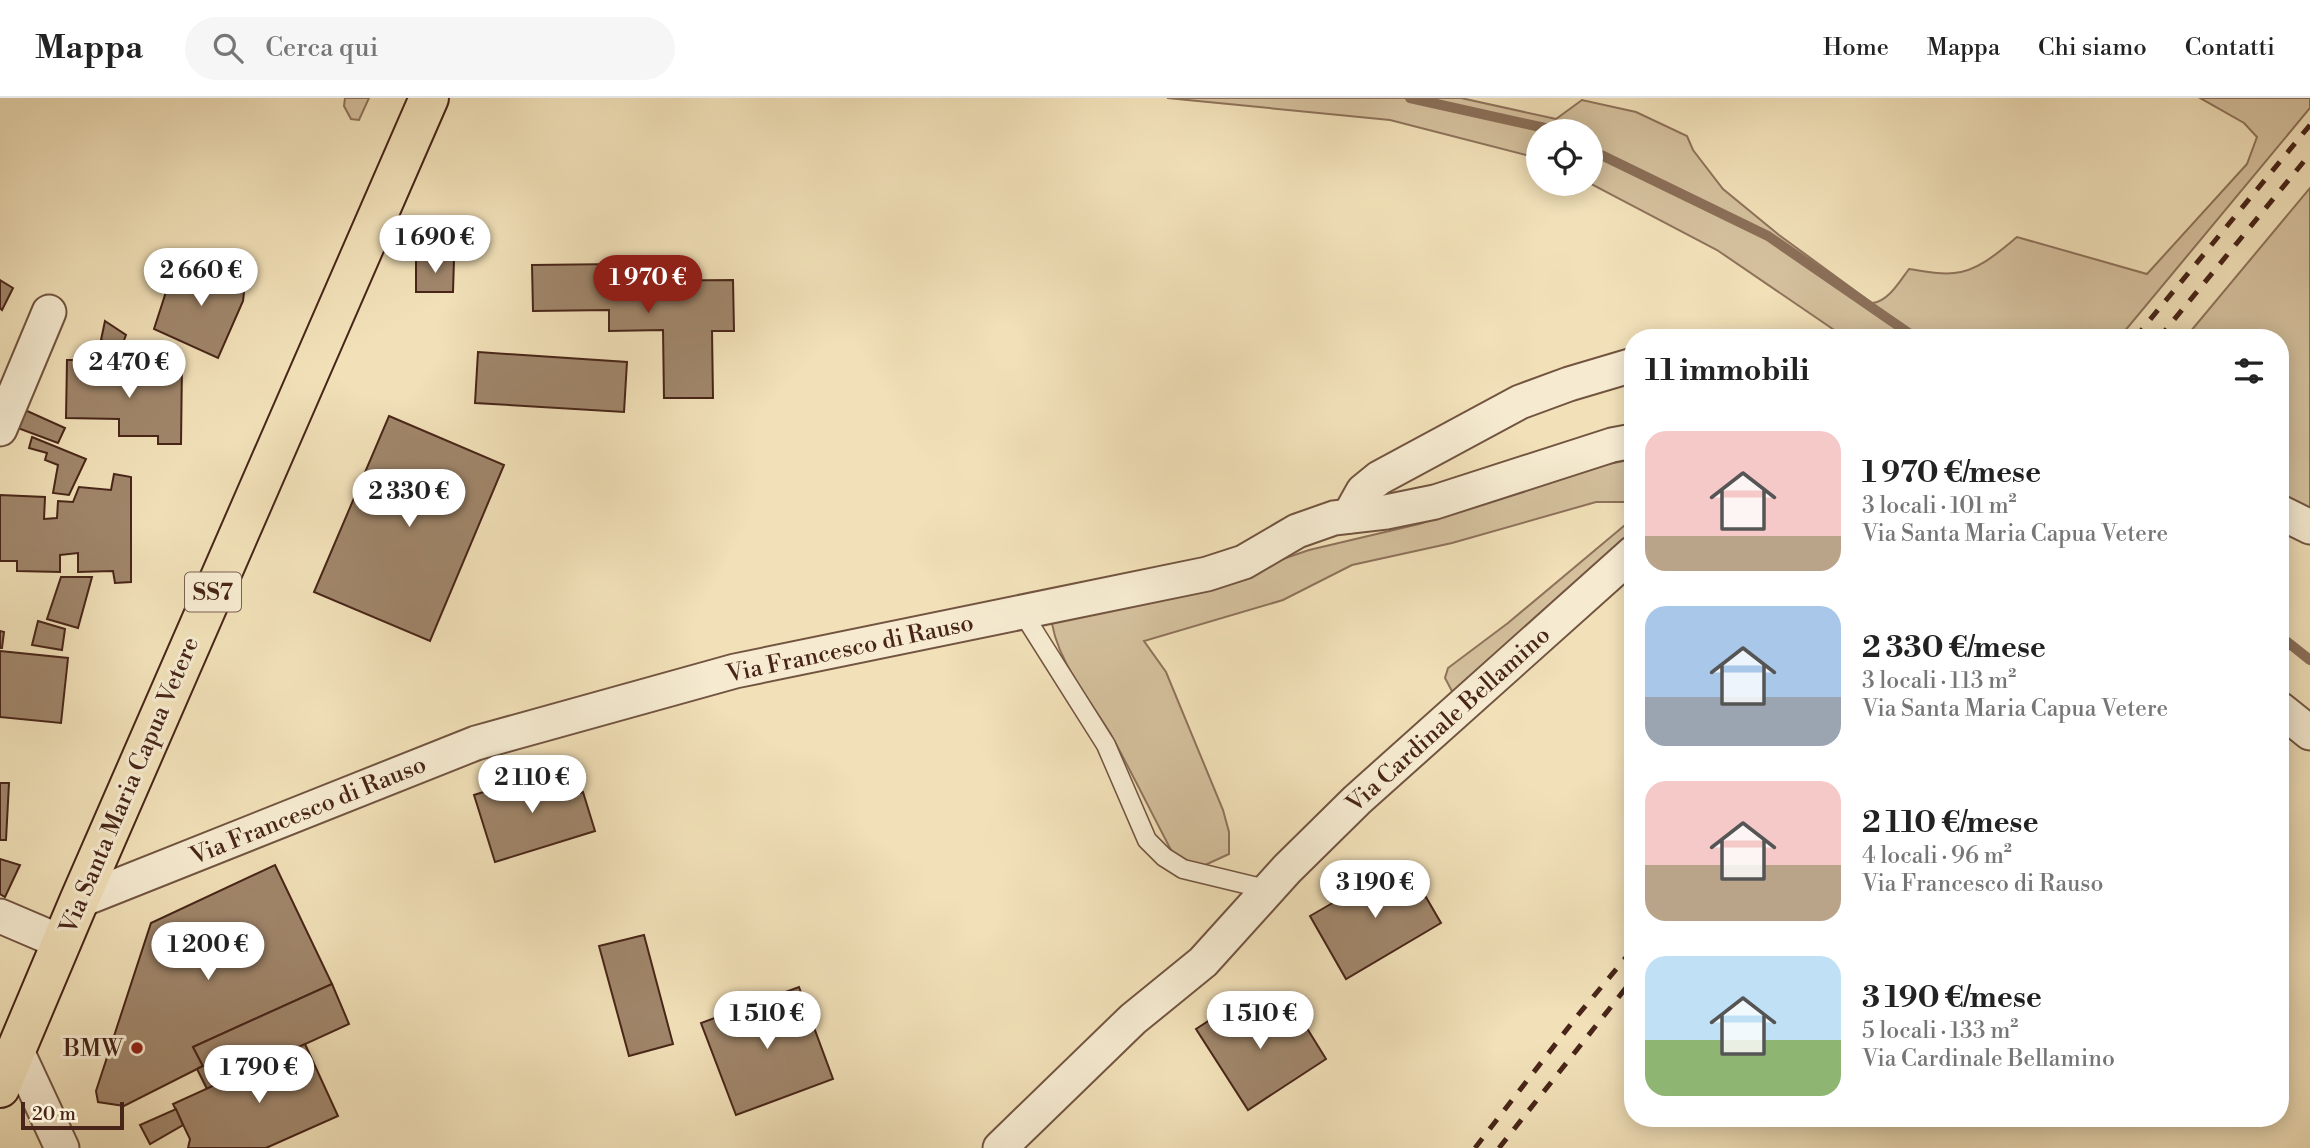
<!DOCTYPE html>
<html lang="it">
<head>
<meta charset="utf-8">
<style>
  :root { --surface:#fff; --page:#f6f6f6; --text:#222; --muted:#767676; --line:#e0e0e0; --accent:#8f2418 }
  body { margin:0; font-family:"Libre Bodoni",serif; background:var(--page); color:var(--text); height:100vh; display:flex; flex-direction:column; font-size:26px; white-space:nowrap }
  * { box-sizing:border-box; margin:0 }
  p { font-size:23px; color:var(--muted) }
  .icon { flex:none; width:38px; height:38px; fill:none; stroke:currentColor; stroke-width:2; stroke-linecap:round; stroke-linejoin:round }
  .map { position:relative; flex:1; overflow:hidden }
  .sheet { position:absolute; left:1624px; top:231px; width:665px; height:798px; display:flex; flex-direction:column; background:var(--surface); border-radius:28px; box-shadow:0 4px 18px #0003 }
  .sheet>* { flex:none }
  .buttons { position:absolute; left:1526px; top:21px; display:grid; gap:14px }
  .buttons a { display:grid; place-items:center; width:77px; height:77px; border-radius:50%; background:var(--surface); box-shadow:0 4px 18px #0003; font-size:35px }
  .scale { position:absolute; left:21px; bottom:18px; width:103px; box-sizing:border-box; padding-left:7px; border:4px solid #482518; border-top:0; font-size:19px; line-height:24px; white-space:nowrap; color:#482518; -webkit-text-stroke:5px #f6ebd1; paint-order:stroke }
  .price { position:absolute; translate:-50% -60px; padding:0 16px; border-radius:24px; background:#fff; color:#222; font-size:23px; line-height:46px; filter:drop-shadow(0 2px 4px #0008) }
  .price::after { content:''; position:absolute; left:50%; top:42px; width:21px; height:16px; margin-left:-10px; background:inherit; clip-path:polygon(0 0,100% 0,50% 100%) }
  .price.selected { background:var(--accent); color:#fff }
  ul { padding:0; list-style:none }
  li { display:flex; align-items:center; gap:21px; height:175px; padding:0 21px }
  li span { display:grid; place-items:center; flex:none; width:196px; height:140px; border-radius:21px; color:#555 }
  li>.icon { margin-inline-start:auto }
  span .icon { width:84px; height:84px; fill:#fffc; stroke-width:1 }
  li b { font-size:30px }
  h2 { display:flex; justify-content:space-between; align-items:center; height:84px; padding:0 21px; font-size:30px }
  header { display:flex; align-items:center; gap:42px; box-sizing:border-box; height:98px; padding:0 35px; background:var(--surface); border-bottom:2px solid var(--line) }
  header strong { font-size:33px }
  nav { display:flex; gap:38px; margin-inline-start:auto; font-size:24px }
  .search { width:490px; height:63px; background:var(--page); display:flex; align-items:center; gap:18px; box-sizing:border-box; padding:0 24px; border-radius:38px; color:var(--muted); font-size:26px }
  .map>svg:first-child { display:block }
  .green { fill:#d4c09d; stroke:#8e725a; stroke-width:2 }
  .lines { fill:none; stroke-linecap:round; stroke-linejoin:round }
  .stream { stroke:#8b6f58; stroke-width:10 }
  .building { fill:#a0866b; stroke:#482518; stroke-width:2 }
  .service-casing { stroke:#725440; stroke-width:21 }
  .minor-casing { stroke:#725440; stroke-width:37 }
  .primary-casing { stroke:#482518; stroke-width:42 }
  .service { stroke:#f6ebd1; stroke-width:18 }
  .minor { stroke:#f6ebd1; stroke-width:33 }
  .primary { stroke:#f1e0b8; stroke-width:38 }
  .rail { stroke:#482518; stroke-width:5; stroke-dasharray:12 12; stroke-linecap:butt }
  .poi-dot { fill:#8f2418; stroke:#f6ebd1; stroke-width:2.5 }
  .labels { text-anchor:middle; stroke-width:6; stroke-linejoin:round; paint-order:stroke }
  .shield { fill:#f6ebd1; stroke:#7c6050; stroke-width:2 }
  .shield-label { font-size:23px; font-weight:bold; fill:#482518 }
  .street-label { font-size:24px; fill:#482518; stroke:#f6ebd1 }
  .poi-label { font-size:24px; fill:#482518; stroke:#f6ebd1; text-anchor:end }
</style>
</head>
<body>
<header>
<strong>Mappa</strong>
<div class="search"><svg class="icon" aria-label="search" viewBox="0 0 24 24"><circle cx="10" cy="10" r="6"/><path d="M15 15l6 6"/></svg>Cerca qui</div>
<nav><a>Home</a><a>Mappa</a><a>Chi siamo</a><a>Contatti</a></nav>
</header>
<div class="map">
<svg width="2310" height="1050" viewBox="0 0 2310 1050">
  <rect width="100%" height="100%" fill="#f1e0b8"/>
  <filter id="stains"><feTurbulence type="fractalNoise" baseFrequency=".00286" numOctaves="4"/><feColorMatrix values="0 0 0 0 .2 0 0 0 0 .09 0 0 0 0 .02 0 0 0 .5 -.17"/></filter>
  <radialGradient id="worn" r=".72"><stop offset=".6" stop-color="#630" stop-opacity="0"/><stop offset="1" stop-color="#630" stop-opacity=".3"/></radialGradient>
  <!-- green -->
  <g class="green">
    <polygon points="345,0 369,0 359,22 351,21 344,8"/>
    <path d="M1167,0H1461L1556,21L1582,2L1636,14L1687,38L1693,52L1723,91L1779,137L1872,205C1888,204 1900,183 1909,171C1923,173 1940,177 1954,175C1978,173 1999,154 2017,139L2147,176L2247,66L2257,39L2244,25L2200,0H2310V10L2119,240H1846L1717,152L1591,86V33H1538V60L1390,22Z"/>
    <polygon points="2310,90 2310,411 2280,397 2280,240 2185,240"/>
    <path d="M1633,361V408L1625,404H1596L1452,445L1352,467L1283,502L1144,543L1166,574L1223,712L1229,734V756L1203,768L1178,761L1170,750C1150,712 1131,673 1110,635C1089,600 1053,558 1051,516L1240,476L1309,452L1419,426L1604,367Z"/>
    <polygon points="1633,413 1633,443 1456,601 1445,580 1448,570 1508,525 1631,422"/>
  </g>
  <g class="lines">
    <!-- stream -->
    <g class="stream">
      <polyline points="1410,0 1545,30 1551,33"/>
      <polyline points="1591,52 1768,138 1916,240"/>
      <polyline points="2280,538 2310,562"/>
    </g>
  </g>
  <!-- building -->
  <g class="building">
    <polygon points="416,161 454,161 453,194 416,194"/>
    <polygon points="175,166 204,178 208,167 245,185 243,203 218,260 154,231"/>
    <polygon points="620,166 620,183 733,182 734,233 712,233 713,300 664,300 663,232 609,233 609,212 533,213 532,167"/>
    <polygon points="0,182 13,190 2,212 0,210"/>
    <polygon points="105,223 126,237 121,250 101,242"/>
    <polygon points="478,254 627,264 624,314 475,305"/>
    <polygon points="67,262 81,262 80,268 105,268 105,280 156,280 156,264 182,264 181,346 158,346 158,338 119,338 119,321 66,320"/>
    <polygon points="16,308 65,330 58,345 7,326"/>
    <polygon points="389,318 504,367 430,543 314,494"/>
    <polygon points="32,339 86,361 69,397 53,395 58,367 45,362 47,355 29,350"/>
    <polygon points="114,376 131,379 131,484 115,485 113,473 78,474 78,455 60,457 60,474 17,473 17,463 0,463 0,397 45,399 44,421 57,420 58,403 73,404 79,389 111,392"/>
    <polygon points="61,479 92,479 78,530 47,521"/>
    <polygon points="38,523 65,531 62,552 32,547"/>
    <polygon points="0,533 4,534 2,550 0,550"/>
    <polygon points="0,553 68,560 61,625 0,619"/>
    <polygon points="557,671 566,700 583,694 595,733 495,764 474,697"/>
    <polygon points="0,685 9,685 6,742 0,742"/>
    <polygon points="0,761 20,767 5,799 0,796"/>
    <polygon points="1405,763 1441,825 1346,881 1310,818"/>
    <polygon points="275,767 332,886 193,949 203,968 124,1008 98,1004 96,993 151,825"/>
    <polygon points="644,837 673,946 629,958 599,848"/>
    <polygon points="332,886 349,926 207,991 197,971 203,968 193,949"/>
    <polygon points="799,889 833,981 736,1017 701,925"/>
    <polygon points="1236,905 1248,925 1280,905 1292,924 1300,919 1326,961 1248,1012 1196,931"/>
    <polygon points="305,946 338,1018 266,1050 188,1050 190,1041 173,1006"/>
    <polygon points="176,1011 183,1027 150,1046 140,1027"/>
  </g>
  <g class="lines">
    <!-- service casing -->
    <g class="service-casing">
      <polyline id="service" points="1022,514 1106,647 1147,742 1164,759 1183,771 1270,792"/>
    </g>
    <!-- minor casing -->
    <g class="minor-casing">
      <g id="minor">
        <polyline points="0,331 49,214"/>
        <polyline points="2280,414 2310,429"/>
        <polyline points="1349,418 1363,393 1379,380 1481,325 1520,304 1569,286 1633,267"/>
        <polyline points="2280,611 2310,635"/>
        <polyline points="79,803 476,645 735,573 1207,476 1244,464 1297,433 1334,420 1386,414 1435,404 1612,347 1633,343"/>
        <polyline points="0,818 61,844"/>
        <polyline points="16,951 62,1050"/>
        <polyline points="1000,1050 1133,921 1203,864 1287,771 1357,702 1633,455"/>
      </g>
    </g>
    <!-- primary casing -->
    <g class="primary-casing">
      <polyline id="primary" points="0,990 79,803 429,0"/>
    </g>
    <!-- service -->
    <use href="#service" class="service"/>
    <!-- minor -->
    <use href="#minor" class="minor"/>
    <!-- primary -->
    <use href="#primary" class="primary"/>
    <!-- rail -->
    <g class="rail">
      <polyline points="2135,240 2310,27"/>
      <polyline points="2159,240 2310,56"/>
      <polyline points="1475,1050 1578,917 1633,851"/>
      <polyline points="1499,1050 1633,881"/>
    </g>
  </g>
  <!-- markers -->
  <circle class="poi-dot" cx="137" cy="950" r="7"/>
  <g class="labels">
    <!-- shield labels -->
    <rect class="shield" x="185" y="474.5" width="56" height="39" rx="5"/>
    <g class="shield-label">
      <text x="213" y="502">SS7</text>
    </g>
    <!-- street labels -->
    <g class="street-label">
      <text transform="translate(850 550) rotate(-12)" y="8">Via Francesco di Rauso</text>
      <text transform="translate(1448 621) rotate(-42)" y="8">Via Cardinale Bellamino</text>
      <text transform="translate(129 687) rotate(-67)" y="8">Via Santa Maria Capua Vetere</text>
      <text transform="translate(308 712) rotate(-22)" y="8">Via Francesco di Rauso</text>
    </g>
    <!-- poi labels -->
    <g class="poi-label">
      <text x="123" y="958">BMW</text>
    </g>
  </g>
  <rect width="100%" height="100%" filter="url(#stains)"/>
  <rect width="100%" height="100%" fill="url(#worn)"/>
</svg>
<div class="buttons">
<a><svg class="icon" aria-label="locate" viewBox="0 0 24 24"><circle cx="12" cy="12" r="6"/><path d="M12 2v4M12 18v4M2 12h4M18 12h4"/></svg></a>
</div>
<div class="scale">20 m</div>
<b class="price" style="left:435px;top:177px">1 690 €</b>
<b class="price" style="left:201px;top:210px">2 660 €</b>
<b class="price selected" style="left:648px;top:217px">1 970 €</b>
<b class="price" style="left:129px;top:302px">2 470 €</b>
<b class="price" style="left:409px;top:431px">2 330 €</b>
<b class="price" style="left:532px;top:717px">2 110 €</b>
<b class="price" style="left:1375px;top:822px">3 190 €</b>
<b class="price" style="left:208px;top:884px">1 200 €</b>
<b class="price" style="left:767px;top:953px">1 510 €</b>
<b class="price" style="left:1260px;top:953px">1 510 €</b>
<b class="price" style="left:259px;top:1007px">1 790 €</b>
<section class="sheet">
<h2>11 immobili<svg class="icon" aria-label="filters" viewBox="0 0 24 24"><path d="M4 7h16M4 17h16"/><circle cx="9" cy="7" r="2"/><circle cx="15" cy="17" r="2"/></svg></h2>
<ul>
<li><span style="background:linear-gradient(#f6c9c9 75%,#b9a48a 0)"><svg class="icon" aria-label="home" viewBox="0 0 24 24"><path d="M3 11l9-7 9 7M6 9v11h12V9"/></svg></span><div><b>1 970 €/mese</b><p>3 locali · 101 m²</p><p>Via Santa Maria Capua Vetere</p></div></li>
<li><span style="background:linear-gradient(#a9c7e8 65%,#9aa5b1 0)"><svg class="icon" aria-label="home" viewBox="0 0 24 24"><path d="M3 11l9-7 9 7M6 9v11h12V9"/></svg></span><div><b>2 330 €/mese</b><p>3 locali · 113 m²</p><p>Via Santa Maria Capua Vetere</p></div></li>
<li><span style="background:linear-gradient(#f6c9c9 60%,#b9a48a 0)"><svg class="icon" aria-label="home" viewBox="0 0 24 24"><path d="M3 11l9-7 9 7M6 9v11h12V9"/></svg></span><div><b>2 110 €/mese</b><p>4 locali · 96 m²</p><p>Via Francesco di Rauso</p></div></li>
<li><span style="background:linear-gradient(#bfe0f5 60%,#8fb573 0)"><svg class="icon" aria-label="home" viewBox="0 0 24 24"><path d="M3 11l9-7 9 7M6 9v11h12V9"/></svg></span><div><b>3 190 €/mese</b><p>5 locali · 133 m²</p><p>Via Cardinale Bellamino</p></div></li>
</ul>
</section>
</div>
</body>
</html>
